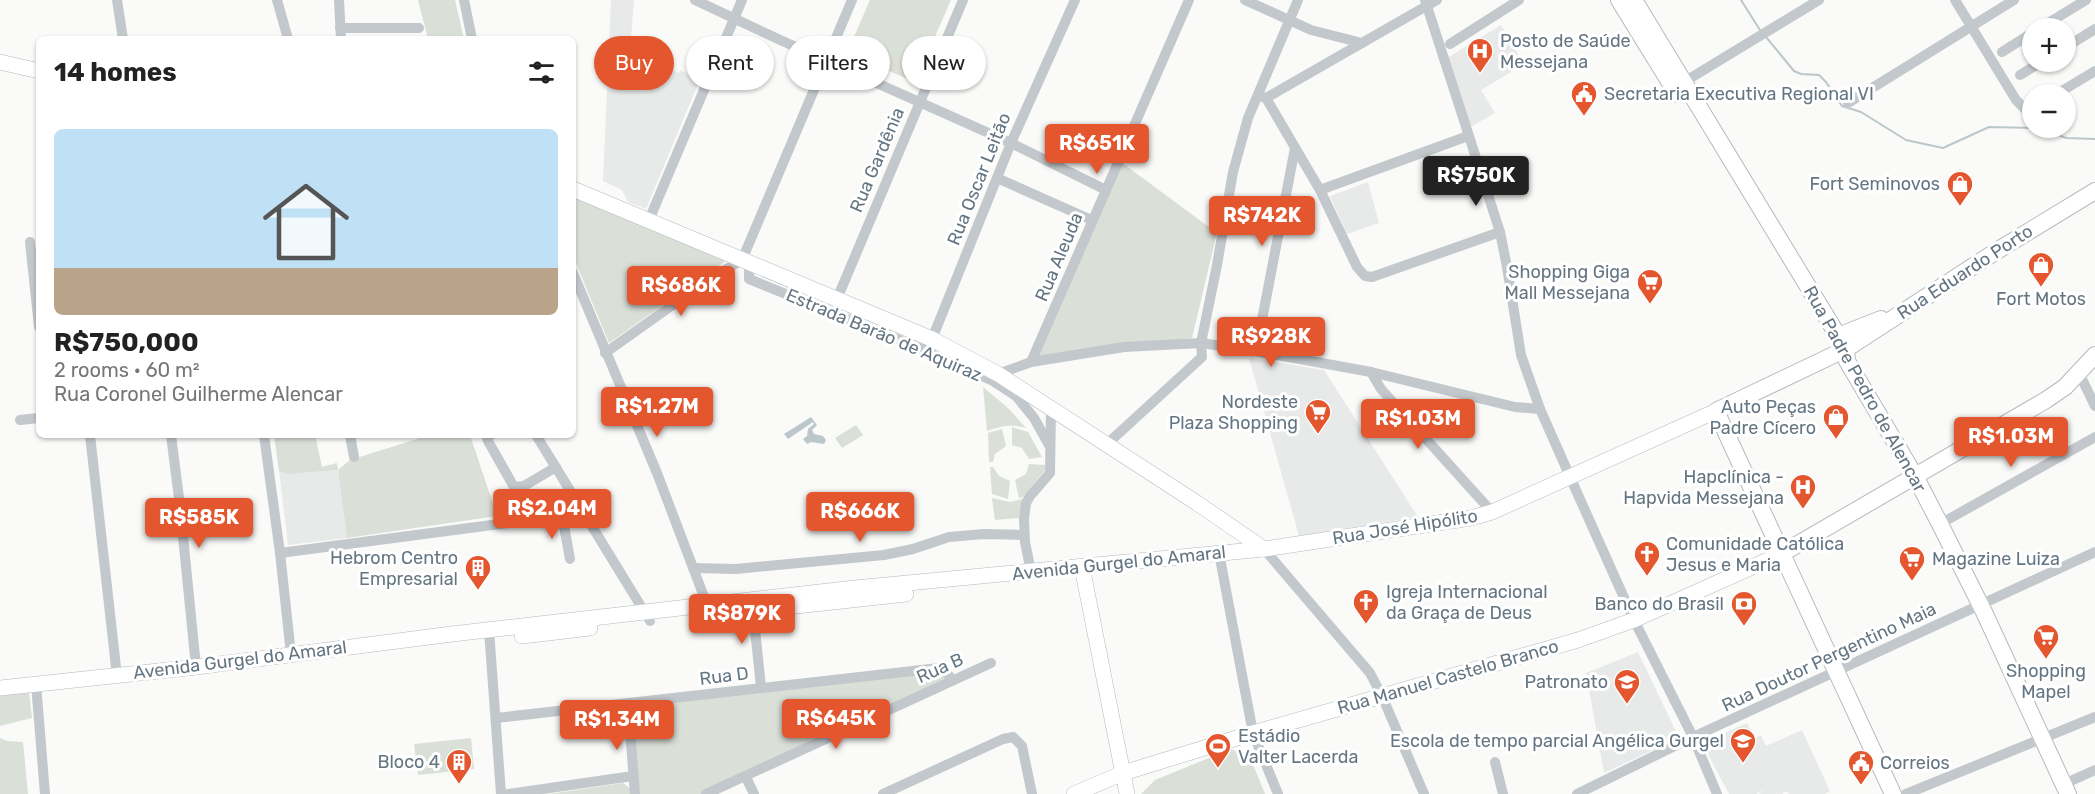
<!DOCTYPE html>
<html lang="en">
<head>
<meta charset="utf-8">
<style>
  :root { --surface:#fff; --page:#f2f2f2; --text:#222; --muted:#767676; --accent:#e4572e }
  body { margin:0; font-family:Rubik,sans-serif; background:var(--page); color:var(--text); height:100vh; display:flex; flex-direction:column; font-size:22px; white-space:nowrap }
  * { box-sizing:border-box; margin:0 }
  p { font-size:20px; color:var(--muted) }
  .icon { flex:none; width:33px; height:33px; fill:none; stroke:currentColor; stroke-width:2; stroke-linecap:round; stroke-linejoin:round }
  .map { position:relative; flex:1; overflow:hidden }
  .sheet { position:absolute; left:36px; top:36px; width:540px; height:402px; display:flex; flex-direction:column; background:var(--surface); border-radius:9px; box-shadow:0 2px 4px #0004 }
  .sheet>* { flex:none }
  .banner { position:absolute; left:594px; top:36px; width:570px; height:54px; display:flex; gap:12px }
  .buttons { position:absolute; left:2022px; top:18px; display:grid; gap:12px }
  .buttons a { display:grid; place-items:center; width:54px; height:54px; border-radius:50%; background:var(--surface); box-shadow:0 2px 4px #0004; font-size:30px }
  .price { position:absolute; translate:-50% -51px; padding:0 14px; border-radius:6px; background:var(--accent); color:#fff; font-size:20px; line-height:39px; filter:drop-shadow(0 2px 3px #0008) }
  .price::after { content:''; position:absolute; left:50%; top:36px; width:18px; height:14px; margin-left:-9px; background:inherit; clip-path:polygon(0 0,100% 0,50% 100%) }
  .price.current { background:#222; color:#fff }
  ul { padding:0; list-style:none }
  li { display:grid; align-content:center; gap:12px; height:318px; padding:0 18px }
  li span { display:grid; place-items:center; height:186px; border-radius:9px; color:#555 }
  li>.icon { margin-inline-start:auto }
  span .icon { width:108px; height:108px; fill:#fffc; stroke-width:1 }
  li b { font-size:26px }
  h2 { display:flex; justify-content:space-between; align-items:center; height:72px; padding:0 18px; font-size:26px }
  .chip { padding:0 21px; border-radius:27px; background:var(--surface); box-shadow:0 2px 4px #0004; font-size:21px; line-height:54px }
  .chip.current { background:var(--accent); color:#fff }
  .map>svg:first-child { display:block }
  .built { fill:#e8e9e9 }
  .green { fill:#dadfd7 }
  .water { fill:#bbc7cb }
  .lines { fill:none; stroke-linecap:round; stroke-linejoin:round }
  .stream { stroke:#bbc7cb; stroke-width:2 }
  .secondary-casing { stroke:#b3babf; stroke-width:16 }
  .primary-casing { stroke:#b5babe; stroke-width:18 }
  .street { stroke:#c3c8cc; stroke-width:10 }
  .secondary { stroke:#fff; stroke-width:15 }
  .primary { stroke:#fff; stroke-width:16 }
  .labels { text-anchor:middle; stroke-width:6; stroke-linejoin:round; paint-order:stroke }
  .poi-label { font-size:18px; fill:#657683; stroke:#fff; text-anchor:end }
  .street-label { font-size:18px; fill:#657683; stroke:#fff }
</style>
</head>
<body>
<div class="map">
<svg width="2095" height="794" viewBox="0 0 2095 794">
  <rect width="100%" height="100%" fill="#fafaf8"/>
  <!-- built -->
  <g class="built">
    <polygon points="611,0 634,0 630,52 655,61 660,65 679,73 680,70 700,79 646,209 628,202 622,190 603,181"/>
    <polygon points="1501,25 1524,64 1481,90 1495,113 1470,127 1447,58"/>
    <polygon points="1368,182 1379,223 1347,234 1330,196"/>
    <polygon points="1249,358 1324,370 1418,517 1299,536"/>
    <polygon points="338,470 347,538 288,545 279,471 289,474"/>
    <polygon points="1638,652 1679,738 1604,773 1586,673"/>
    <polygon points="1747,723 1755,738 1761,735 1766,746 1802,730 1830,791 1824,794 1789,794 1786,791 1782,794 1759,794 1766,789 1756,794 1729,794 1702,743"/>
  </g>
  <!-- green -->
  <g class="green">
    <polygon points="418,0 455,0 464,39 428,39"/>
    <polygon points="870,0 951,0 915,82 847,53"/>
    <polygon points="1121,162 1217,233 1192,338 1030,360"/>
    <polygon points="573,197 724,259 724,262 609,343 573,256"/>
    <path d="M983,387L1008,408L1026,428C1011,424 1001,426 987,431Z"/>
    <polygon points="856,425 863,435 842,448 835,438"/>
    <polygon points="1012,427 1028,432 1042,457 1029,459 1022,448 1012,445"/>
    <polygon points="1002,429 1006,446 995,454 993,462 989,462 988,433"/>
    <polygon points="274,435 315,435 322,467 337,463 338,470 350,460 430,435 470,435 497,516 347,538 338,470 289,474 279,471"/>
    <polygon points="1029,464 1045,465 1045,470 1023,497 1019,498 1015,480 1026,474"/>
    <polygon points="990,467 993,467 999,476 1010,481 1008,499 992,494"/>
    <polygon points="992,498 1010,502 1022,499 1019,518 995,520"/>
    <polygon points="939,668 951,679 703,794 635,794 628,705"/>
    <polygon points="29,692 32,718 0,726 0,695"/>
    <polygon points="0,738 7,741 23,742 28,794 0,794"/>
    <polygon points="471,738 474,769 418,775 414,744"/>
    <polygon points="1231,749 1250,757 1265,794 1141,794 1155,780"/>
    <polygon points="623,783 631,789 632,794 549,794"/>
  </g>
  <!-- water -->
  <polygon class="water" points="811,417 817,425 812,430 814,434 823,436 826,440 824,444 811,442 807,444 803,439 807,436 808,429 814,424 813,422 788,439 784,434"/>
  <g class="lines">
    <!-- stream -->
    <g class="stream">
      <polyline points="1741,0 1760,30"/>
      <polyline points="1766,37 1794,71 1801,74 1819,75 1826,82 1842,106 1861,112 1906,140 1943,148 1989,127 2040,128 2066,138 2095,139"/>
    </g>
    <!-- secondary casing -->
    <g class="secondary-casing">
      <g id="secondary">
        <polyline points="0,62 39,71"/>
        <polyline points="573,189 932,339 998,374 1197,503 1264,549"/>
        <polyline points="1082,567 1127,794"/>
        <polyline points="787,607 906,594"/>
        <polyline points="522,636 590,628"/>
        <polyline points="0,688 196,667 452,634 855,588 1264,549 1471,518 1492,512 1716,411"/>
        <polyline points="1074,794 1123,773 1253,733 1578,640 1634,620 1781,554"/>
      </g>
    </g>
    <!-- primary casing -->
    <g class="primary-casing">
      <g id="primary">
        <polyline points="1619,0 1677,94"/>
        <polyline points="1634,0 1846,349 1847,361 1915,476 1942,528 1984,612 2068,794"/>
        <polyline points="1838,336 1881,319"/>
        <polyline points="1781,554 2046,400 2065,387 2095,355"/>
        <polyline points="1893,794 1716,411 1846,349 1995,252 2095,191"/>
      </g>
    </g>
    <!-- street -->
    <g class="street">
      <polyline points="117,0 123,39"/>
      <polyline points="277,0 288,39"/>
      <polyline points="339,0 341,39"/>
      <polyline points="464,0 472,39"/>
      <polyline points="695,0 778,39 1011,143 1106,190"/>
      <polyline points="1245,0 1311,30 1362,43"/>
      <polyline points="1425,0 1500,232 1507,267 1521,355 1540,409 1579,497 1634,620 1693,737 1717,794"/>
      <polyline points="1955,0 2016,100 2025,109 2032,108"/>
      <polyline points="340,28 419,28"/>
      <polyline points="2040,28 2086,0"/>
      <polyline points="1450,44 1519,0"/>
      <polyline points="2066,47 2095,29"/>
      <polyline points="2002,52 2032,33"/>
      <polyline points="2020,75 2041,62"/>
      <polyline points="1679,85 1819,0"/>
      <polyline points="2057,94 2095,71"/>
      <polyline points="1260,96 1266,98 1437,0"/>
      <polyline points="1266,98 1320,190 1357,267 1365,276 1372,277 1500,232"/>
      <polyline points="1848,103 2014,0"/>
      <polyline points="997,178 1087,218"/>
      <polyline points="1320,190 1468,136"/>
      <polyline points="649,220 742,0"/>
      <polyline points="30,242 39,327"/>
      <polyline points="749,263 749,279 924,350 993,381 1016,396 1032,397"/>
      <polyline points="573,273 657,473 711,615"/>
      <polyline points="839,315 837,299 963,0"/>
      <polyline points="924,350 932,339 1011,143 1075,0"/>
      <polyline points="1256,351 1295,148"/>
      <polyline points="605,353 708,280 742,260 852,0"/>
      <polyline points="1031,362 1189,0"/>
      <polyline points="1371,372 1381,389 1492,512"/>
      <polyline points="2079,373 2095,406"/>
      <polyline points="998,374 1031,362 1124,347 1201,343 1256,351 1371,372 1515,407 1540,409"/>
      <polyline points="1016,396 1034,418 1049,445"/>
      <polyline points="20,420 39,418"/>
      <polyline points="90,435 117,676"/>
      <polyline points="171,435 180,506 196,667"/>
      <polyline points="264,435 280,553 291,654"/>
      <polyline points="350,435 354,457"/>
      <polyline points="491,435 487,438 488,441 514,487 524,486 556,467"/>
      <polyline points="536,435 650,621"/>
      <polyline points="1107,444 1202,357 1201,343 1217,265 1233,172 1248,118 1298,0"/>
      <polyline points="562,515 570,559"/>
      <polyline points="1940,524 2095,437"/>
      <polyline points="1264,549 1370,673 1382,696 1424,794"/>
      <polyline points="280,553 583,513"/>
      <polyline points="1219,553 1253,733 1278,794"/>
      <polyline points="693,568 736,569 884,555 913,549 949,537 984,534 1024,535"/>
      <polyline points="1031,572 1025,542 1024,519 1026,503 1030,496 1050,473 1051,409"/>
      <polyline points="752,601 761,687"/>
      <polyline points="489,630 501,794"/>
      <polyline points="36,684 45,794"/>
      <polyline points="628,705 635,794"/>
      <polyline points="496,718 939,668 944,670 952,679"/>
      <polyline points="1495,762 1503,794"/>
      <polyline points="746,777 754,794"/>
      <polyline points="2064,784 2095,770"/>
      <polyline points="508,794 633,776"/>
      <polyline points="706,794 991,663"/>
      <polyline points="883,794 1003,739 1013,737 1022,746 1032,794"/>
      <polyline points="1577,794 1693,737 2095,552"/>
      <polyline points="1906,794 2095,717"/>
    </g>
    <!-- secondary -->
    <use href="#secondary" class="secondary"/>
    <!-- primary -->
    <use href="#primary" class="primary"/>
  </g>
  <!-- icons -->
  <defs>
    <g id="hospital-pin" transform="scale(1.35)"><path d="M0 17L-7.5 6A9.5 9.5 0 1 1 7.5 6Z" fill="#e4572e" stroke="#fff"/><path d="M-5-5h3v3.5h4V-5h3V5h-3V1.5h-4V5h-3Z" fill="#fff"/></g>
    <g id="civic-pin" transform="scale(1.35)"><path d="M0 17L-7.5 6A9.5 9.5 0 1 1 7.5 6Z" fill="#e4572e" stroke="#fff"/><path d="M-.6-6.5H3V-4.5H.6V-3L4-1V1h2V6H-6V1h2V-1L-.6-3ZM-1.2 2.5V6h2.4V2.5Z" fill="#fff"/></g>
    <g id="shop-pin" transform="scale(1.35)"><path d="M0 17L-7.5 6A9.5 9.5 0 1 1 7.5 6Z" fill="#e4572e" stroke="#fff"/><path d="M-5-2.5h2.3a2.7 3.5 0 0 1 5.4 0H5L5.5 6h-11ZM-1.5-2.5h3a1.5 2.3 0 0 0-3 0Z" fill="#fff"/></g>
    <g id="supermarket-pin" transform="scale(1.35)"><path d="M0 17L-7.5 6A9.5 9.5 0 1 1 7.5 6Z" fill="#e4572e" stroke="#fff"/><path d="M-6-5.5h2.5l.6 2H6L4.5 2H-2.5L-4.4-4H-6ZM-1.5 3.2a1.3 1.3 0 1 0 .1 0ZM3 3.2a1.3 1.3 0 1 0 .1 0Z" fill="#fff"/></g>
    <g id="church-pin" transform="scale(1.35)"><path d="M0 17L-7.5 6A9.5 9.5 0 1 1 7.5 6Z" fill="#e4572e" stroke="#fff"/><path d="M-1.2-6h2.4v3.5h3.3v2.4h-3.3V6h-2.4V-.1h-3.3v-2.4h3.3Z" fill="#fff"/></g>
    <g id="building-pin" transform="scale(1.35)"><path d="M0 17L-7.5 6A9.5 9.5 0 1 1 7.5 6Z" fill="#e4572e" stroke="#fff"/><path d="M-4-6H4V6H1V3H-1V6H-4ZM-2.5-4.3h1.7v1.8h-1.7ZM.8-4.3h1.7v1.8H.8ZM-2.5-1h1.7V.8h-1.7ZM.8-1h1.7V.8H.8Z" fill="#fff"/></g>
    <g id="bank-pin" transform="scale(1.35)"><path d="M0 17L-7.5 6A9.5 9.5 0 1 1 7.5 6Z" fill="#e4572e" stroke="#fff"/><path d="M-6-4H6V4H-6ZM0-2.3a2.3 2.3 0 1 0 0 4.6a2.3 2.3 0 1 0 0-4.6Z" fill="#fff"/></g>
    <g id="school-pin" transform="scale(1.35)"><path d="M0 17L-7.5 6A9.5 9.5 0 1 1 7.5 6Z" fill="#e4572e" stroke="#fff"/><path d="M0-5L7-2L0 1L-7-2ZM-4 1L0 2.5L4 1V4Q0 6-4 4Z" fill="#fff"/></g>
    <g id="stadium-pin" transform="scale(1.35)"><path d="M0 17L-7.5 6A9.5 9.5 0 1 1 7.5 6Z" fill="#e4572e" stroke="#fff"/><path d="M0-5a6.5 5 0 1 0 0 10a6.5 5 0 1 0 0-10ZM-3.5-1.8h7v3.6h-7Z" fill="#fff"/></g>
  </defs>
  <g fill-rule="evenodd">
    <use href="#hospital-pin" x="1480" y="51"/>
    <use href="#civic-pin" x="1584" y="94"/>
    <use href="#shop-pin" x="1960" y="184"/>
    <use href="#shop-pin" x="2041" y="265"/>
    <use href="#supermarket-pin" x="1650" y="282"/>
    <use href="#supermarket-pin" x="1318" y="412"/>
    <use href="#shop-pin" x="1836" y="417"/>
    <use href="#hospital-pin" x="1803" y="487"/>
    <use href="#church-pin" x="1647" y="554"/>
    <use href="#supermarket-pin" x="1912" y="559"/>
    <use href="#building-pin" x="478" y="568"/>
    <use href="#church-pin" x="1366" y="602"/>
    <use href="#bank-pin" x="1744" y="604"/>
    <use href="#supermarket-pin" x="2046" y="637"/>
    <use href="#school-pin" x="1627" y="682"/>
    <use href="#school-pin" x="1743" y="741"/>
    <use href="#stadium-pin" x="1218" y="746"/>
    <use href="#building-pin" x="459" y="762"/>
    <use href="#civic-pin" x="1861" y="763"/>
  </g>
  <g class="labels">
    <!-- poi labels -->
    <g class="poi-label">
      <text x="1500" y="47" text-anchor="start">Posto de Saúde<tspan x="1500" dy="21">Messejana</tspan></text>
      <text x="1604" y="100" text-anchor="start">Secretaria Executiva Regional VI</text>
      <text x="1940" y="190">Fort Seminovos</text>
      <text x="1630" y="278">Shopping Giga<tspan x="1630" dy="21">Mall Messejana</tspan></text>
      <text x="2041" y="305" text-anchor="middle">Fort Motos</text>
      <text x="1298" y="408">Nordeste<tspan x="1298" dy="21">Plaza Shopping</tspan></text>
      <text x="1816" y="413">Auto Peças<tspan x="1816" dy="21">Padre Cícero</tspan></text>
      <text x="1784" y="483">Hapclínica -<tspan x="1784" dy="21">Hapvida Messejana</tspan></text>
      <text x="1666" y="550" text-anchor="start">Comunidade Católica<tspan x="1666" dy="21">Jesus e Maria</tspan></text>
      <text x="458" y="564">Hebrom Centro<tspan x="458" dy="21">Empresarial</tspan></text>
      <text x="1932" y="565" text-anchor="start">Magazine Luiza</text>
      <text x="1386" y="598" text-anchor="start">Igreja Internacional<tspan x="1386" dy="21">da Graça de Deus</tspan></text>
      <text x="1724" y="610">Banco do Brasil</text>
      <text x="2046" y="677" text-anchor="middle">Shopping<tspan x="2046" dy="21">Mapel</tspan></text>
      <text x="1608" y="688">Patronato</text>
      <text x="1238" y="742" text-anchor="start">Estádio<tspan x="1238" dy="21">Valter Lacerda</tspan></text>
      <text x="1724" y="747">Escola de tempo parcial Angélica Gurgel</text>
      <text x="440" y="768">Bloco 4</text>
      <text x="1880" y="769" text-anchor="start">Correios</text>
    </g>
    <!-- street labels -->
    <g class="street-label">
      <text transform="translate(877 160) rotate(-67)" y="6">Rua Gardênia</text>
      <text transform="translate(979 179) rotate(-68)" y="6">Rua Oscar Leitão</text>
      <text transform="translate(1059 257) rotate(-67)" y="6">Rua Aleuda</text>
      <text transform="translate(1965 272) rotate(-33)" y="6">Rua Eduardo Porto</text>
      <text transform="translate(884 335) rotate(23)" y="6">Estrada Barão de Aquiraz</text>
      <text transform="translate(1865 389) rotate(61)" y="6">Rua Padre Pedro de Alencar</text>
      <text transform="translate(1405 527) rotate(-9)" y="6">Rua José Hipólito</text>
      <text transform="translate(1119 563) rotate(-6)" y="6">Avenida Gurgel do Amaral</text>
      <text transform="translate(1829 657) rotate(-25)" y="6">Rua Doutor Pergentino Maia</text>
      <text transform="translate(240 660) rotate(-7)" y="6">Avenida Gurgel do Amaral</text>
      <text transform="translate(940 668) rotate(-24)" y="6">Rua B</text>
      <text transform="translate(724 676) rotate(-7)" y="6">Rua D</text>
      <text transform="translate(1448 677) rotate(-16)" y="6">Rua Manuel Castelo Branco</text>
    </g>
  </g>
</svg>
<div class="buttons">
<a>+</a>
<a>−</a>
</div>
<b class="price" style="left:1097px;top:175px">R$651K</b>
<b class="price current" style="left:1476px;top:207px">R$750K</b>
<b class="price" style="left:1262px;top:247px">R$742K</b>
<b class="price" style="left:681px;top:317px">R$686K</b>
<b class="price" style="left:1271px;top:368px">R$928K</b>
<b class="price" style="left:657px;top:438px">R$1.27M</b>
<b class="price" style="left:1418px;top:450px">R$1.03M</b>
<b class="price" style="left:2011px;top:468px">R$1.03M</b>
<b class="price" style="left:552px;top:540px">R$2.04M</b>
<b class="price" style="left:860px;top:543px">R$666K</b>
<b class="price" style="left:199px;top:549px">R$585K</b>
<b class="price" style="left:742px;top:645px">R$879K</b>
<b class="price" style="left:836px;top:750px">R$645K</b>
<b class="price" style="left:617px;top:751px">R$1.34M</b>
<div class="banner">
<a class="chip current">Buy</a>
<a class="chip">Rent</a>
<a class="chip">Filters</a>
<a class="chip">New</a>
</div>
<section class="sheet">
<h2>14 homes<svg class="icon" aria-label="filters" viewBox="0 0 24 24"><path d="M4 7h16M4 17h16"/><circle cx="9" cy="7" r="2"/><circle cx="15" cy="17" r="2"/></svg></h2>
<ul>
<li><span style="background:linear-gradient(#bfe0f5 75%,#b9a48a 0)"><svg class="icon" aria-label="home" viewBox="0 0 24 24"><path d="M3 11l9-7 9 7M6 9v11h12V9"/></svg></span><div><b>R$750,000</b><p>2 rooms · 60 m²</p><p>Rua Coronel Guilherme Alencar</p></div></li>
</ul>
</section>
</div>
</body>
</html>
